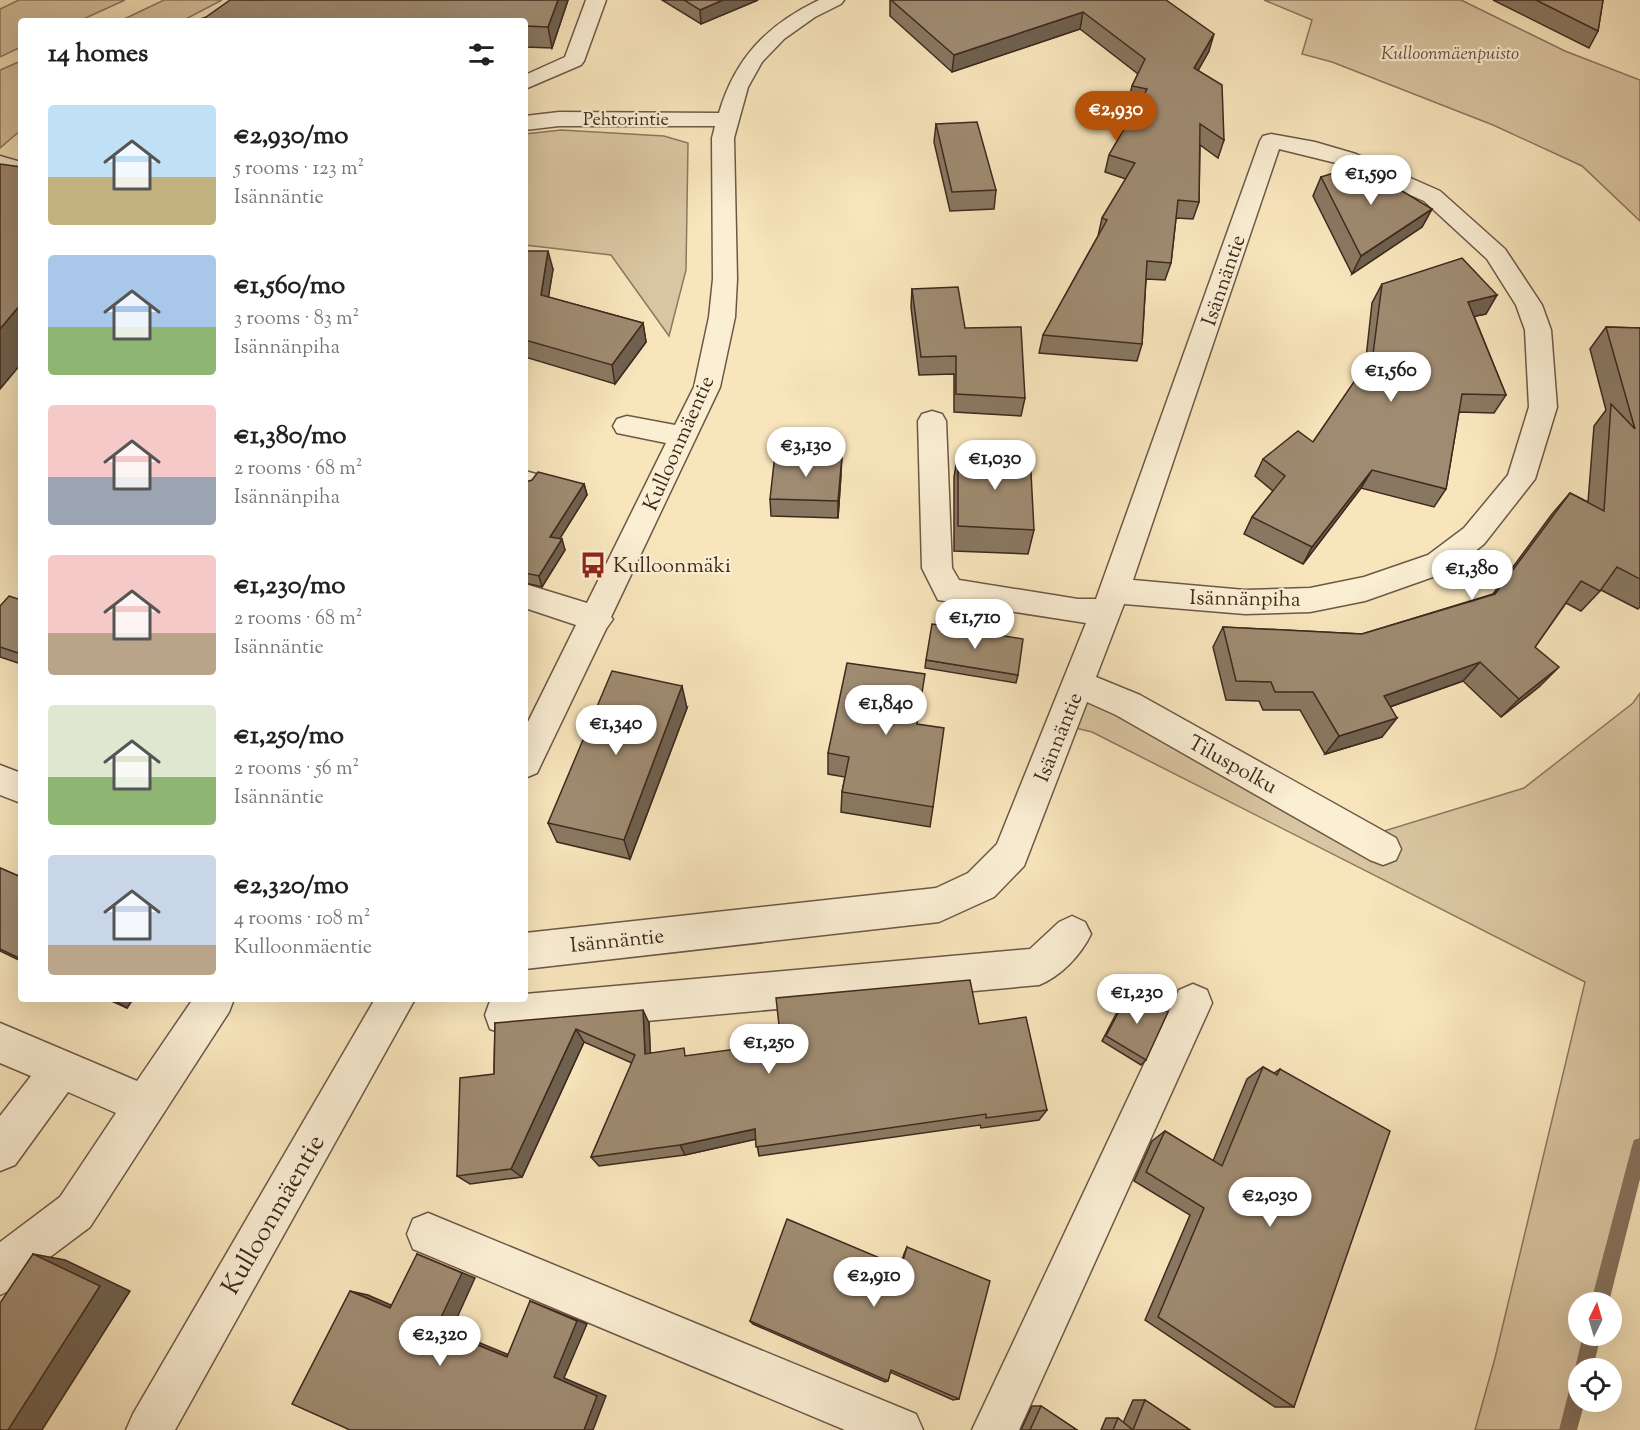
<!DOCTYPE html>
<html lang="en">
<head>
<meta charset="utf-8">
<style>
  :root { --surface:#fff; --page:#f6f6f6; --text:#222; --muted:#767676; --accent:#b45309 }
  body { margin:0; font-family:"Sorts Mill Goudy",serif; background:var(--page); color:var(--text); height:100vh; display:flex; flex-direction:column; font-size:22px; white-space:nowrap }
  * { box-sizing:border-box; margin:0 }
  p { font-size:20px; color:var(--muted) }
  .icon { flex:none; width:33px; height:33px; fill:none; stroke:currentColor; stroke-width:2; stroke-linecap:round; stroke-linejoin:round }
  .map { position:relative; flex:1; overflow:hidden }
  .panel { position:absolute; left:18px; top:18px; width:510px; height:984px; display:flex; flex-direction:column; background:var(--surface); border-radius:6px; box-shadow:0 6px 24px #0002 }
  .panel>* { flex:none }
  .needle { width:39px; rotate:5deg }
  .controls { position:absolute; left:1568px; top:1292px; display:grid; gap:12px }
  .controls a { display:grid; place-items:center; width:54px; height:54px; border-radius:50%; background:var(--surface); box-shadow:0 6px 24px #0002; font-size:30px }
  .price { position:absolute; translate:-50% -51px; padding:0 14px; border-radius:21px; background:#fff; color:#222; font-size:20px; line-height:39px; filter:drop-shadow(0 2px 3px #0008) }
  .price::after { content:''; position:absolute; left:50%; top:36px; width:18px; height:14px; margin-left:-9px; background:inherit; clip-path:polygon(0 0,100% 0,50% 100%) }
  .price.current { background:var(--accent); color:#fff }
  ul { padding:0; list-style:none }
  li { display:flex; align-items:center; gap:18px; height:150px; padding:0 30px }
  li span { display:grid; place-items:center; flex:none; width:168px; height:120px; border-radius:6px; color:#555 }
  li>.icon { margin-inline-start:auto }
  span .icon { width:72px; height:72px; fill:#fffc; stroke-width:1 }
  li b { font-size:26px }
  h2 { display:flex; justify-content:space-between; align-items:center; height:72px; padding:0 30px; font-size:26px }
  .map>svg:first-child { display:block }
  .green { fill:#d9c5a1; stroke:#8c7760; stroke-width:1.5 }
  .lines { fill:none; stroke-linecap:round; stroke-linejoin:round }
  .stream { fill:#88735d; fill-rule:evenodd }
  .minor-casing { stroke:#6d5846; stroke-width:3 }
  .minor { fill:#faeed3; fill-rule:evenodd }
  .wall { fill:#897861; stroke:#3f291f; stroke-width:1.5 }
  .shaded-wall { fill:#6f614f; stroke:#3f291f; stroke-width:1.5 }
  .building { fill:#9f8b71; stroke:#3f291f; stroke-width:1.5 }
  .labels { text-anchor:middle; stroke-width:4.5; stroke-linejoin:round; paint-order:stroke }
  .far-park-label { font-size:18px; font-style:italic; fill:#665040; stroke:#faeed3 }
  .far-street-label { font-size:18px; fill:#3f291f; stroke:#faeed3 }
  .street-label { font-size:21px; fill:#3f291f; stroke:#faeed3 }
  .poi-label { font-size:21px; fill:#3f291f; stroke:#faeed3; text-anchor:start }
  .near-street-label { font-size:26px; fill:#3f291f; stroke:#faeed3 }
</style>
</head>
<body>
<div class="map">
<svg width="1640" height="1430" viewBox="0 0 1640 1430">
  <rect width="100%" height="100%" fill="#f8e5bc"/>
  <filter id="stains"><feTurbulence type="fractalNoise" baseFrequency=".00333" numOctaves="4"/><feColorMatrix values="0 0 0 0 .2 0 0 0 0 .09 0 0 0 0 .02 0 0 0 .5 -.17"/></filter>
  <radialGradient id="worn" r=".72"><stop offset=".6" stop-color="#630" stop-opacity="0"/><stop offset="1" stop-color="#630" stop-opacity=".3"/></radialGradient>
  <!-- green -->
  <g class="green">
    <polygon points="19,0 125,0 79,21 21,21 21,47 0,57 0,9"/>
    <polygon points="164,0 222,0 182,21 120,21"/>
    <polygon points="1264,0 1461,0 1565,51 1640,80 1640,221 1582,166 1493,125 1332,62 1302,54 1312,20"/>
    <polygon points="21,61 21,130 0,148 0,70"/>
    <polygon points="561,130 664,136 688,143 686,270 669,336 611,255 525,245 525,134"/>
    <polygon points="1079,684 1381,832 1524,788 1633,703 1640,693 1640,1146 1600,1302 1578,1302 1578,1335 1592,1335 1584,1368 1578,1368 1578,1390 1568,1430 1475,1430 1495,1358 1585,982 1092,732 1063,725"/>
  </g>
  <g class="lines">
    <!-- stream -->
    <g class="stream">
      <polygon points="1640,1138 1640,1179 1609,1302 1591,1302 1632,1146 1634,1140"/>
      <polygon points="1583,1335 1601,1335 1593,1368 1578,1368 1578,1375 1575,1368"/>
      <polygon points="1578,1381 1578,1401 1585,1401 1577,1430 1559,1430 1571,1383"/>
    </g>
    <!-- minor casing -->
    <g class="minor-casing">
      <g id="minor">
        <polygon points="586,0 606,0 584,61 581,65 525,89 525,75 565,57"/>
        <path d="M819,0H844L841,4L815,17L784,39L762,62L748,87L734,138L737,279L735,317L720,387L611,617L613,619L606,629L537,773L525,778V728L576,625L525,608V584L587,603L666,443L617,433L613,426L617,419L627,416L675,425L694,387L709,317L713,279L712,138L715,126H559L525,130V116L559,112L719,113C735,58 767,25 819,0Z"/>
        <path d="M1271,134L1315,142L1356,154L1440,191L1505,249L1542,305L1551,330L1557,407L1535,479L1484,544L1450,571L1365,601L1310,612L1245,614L1124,604L1096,677L1140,695L1396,838L1401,849L1396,860L1383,865L1370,860L1116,715L1087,702L1024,866L994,897L939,922L525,969V933L936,888L968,873L997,844L1086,623L938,600L922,568L918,421L922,414L932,411L942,414L946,421L952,568L959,580L1078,599H1096L1260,141L1263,136ZM1279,149L1340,164L1424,201L1487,259L1516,305L1525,330L1529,407L1508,475L1464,528L1428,555L1364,577L1310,588L1245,590L1133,580Z"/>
        <polygon points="0,156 21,162 21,176 0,170"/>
        <polygon points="525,471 536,474 540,481 535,489 525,493"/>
        <polygon points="0,765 21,773 21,803 0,795"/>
        <path d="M1072,916L1085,922L1091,934C1081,955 1060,977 1039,985L504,1034L490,1029L485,1015L490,1001L496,999H525V994L1030,949L1059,922Z"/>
        <polygon points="1193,984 1207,990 1212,1003 1019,1430 972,1430 1179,990"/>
        <polygon points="193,999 234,999 229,1012 90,1227 22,1278 15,1288 0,1295 0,1242 60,1197 116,1113 68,1092 15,1165 0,1171 0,1116 31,1076 0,1063 0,1023 137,1081"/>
        <polygon points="375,999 415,999 175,1430 126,1430 133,1414"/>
        <polygon points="428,1213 916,1414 923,1430 845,1430 413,1249 407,1234 413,1219"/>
      </g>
    </g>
    <!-- minor -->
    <use href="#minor" class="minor"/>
  </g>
  <!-- wall -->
  <g class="wall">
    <polygon points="568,0 552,48 525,47 525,21"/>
    <polygon points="662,0 758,0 701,24"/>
    <polygon points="890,0 1166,0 1209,51 1198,70 1224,140 1218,158 1200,145 1199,202 1193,219 1176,218 1171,263 1165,280 1146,279 1142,344 1137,361 1039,353 1043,335 1098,236 1102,218 1126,179 1105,172 1109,155 1138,105 1128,103 1132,86 1138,74 1080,29 952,72 890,16"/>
    <polygon points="1493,0 1603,0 1598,31 1589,48"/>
    <polygon points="936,124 996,190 994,209 950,211 934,142"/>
    <polygon points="1321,177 1432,209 1422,227 1352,274 1313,196"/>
    <polygon points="525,251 553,269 548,297 643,323 646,342 615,384 525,357"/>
    <polygon points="1382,284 1486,314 1474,316 1506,395 1494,413 1459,412 1446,489 1434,507 1361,488 1303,564 1244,534 1252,517 1273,491 1255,476 1263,459 1313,442 1365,367 1372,303"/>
    <polygon points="912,289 965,328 1025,398 1021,416 954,412 954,374 919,375 911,307"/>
    <polygon points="1606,327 1640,328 1640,607 1638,609 1601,590 1581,611 1566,603 1535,647 1540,686 1501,717 1463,681 1390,707 1382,737 1325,754 1300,710 1263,710 1259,701 1226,700 1213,647 1223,627 1362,634 1493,594 1552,514 1570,493 1588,502 1594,426 1606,410 1590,349"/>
    <polygon points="958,452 1034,530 1028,554 954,551 954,477"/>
    <polygon points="841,474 838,518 771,516 770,499"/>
    <polygon points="525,482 584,484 587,495 559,539 565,550 542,587 525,583"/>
    <polygon points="21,600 21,664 0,657 0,606"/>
    <polygon points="926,660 1018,675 1016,683 925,668"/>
    <polygon points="687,708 630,859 557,842 548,823"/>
    <polygon points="917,724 933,807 930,827 841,812 842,792 845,777 828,774 828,753"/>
    <polygon points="0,868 21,877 21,961 0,951"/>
    <polygon points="1130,990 1146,1060 1141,1065 1102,1041 1126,995"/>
    <polygon points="107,999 133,999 127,1008"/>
    <polygon points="495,1023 649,1023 650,1053 687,1056 979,1024 1047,1110 1039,1120 981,1128 980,1125 759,1156 756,1139 685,1155 599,1166 591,1157 632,1063 584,1042 522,1177 470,1184 457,1176 494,1074"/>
    <polygon points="1263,1067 1274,1073 1280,1069 1294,1407 1275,1407 1145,1320 1190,1215 1134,1181 1152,1141 1165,1131 1213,1161 1247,1079"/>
    <polygon points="907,1247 959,1399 953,1400 890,1372 888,1381 885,1382 753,1324 750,1321 900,1266 904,1254"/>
    <polygon points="1133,1400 1145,1400 1190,1430 1101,1430 1106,1418 1118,1418 1123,1423"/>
    <polygon points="1032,1406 1041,1406 1077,1430 1021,1430"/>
  </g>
  <!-- shaded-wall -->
  <g class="shaded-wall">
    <polygon points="558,0 568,0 552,48 548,27"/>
    <polygon points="723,0 758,0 701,24 700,10"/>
    <polygon points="1083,12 1080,29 952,72 954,55"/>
    <polygon points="1214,34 1209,51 1190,85 1194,68"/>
    <polygon points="1432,209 1422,227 1352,274 1361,256"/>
    <polygon points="548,251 553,269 546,313 541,295"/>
    <polygon points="1497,295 1486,314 1457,320 1468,302"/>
    <polygon points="21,304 21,364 0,389 0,329"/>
    <polygon points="643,323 646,342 615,384 612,365"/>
    <polygon points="842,456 841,474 838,518 838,501"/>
    <polygon points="1372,470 1361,488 1303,564 1312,547"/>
    <polygon points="584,484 587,495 554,548 550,537"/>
    <polygon points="562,539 565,550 542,587 539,576"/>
    <polygon points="525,605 527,611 525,615"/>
    <polygon points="1480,662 1463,681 1369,714 1384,696"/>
    <polygon points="1559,667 1540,686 1501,717 1519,699"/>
    <polygon points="682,686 687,708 630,859 624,840"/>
    <polygon points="1397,718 1382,737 1325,754 1339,736"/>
    <polygon points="112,999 133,999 127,1008"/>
    <polygon points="643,1010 649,1023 651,1066 645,1054"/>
    <polygon points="576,1029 584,1042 522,1177 511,1169"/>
    <polygon points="755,1129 757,1139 685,1155 680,1145"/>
    <polygon points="33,1254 65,1260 130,1291 42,1430 8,1430"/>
    <polygon points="417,1254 475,1278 451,1331 519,1359 507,1357 436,1328"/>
    <polygon points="350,1291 368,1295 407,1312 390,1308"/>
    <polygon points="530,1301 587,1324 564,1378 606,1396 593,1430 584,1430 554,1377"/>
  </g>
  <!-- building -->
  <g class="building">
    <polygon points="230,0 558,0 548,27 525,26 525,21 195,21 206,17"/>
    <polygon points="684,0 723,0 700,10"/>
    <polygon points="891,0 1166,0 1214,34 1194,68 1222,85 1224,140 1200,124 1199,202 1178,200 1171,263 1147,261 1142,344 1043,335 1107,220 1102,218 1135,163 1109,155 1147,89 1132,86 1145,59 1083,12 954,55"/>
    <polygon points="1536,0 1603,0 1598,31"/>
    <polygon points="977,122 996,190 952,192 936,124"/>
    <polygon points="0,164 21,167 21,304 0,329"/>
    <polygon points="1359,165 1432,209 1361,256 1321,177"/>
    <polygon points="525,251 548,251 541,295 643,323 612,365 525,340"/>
    <polygon points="1462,258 1497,295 1468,302 1506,395 1462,394 1446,489 1372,470 1312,547 1252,517 1285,476 1263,459 1298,431 1313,442 1373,354 1382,284"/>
    <polygon points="958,287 965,328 1021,327 1025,398 956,394 956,356 921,357 912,289"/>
    <polygon points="1606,327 1640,328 1640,579 1617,567 1600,591 1581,581 1535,647 1559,667 1519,699 1480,662 1384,696 1397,718 1339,736 1313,692 1275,692 1271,682 1236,681 1223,627 1362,634 1495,594 1570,493 1604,511 1611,404 1635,429"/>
    <polygon points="958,452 1030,454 1034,530 958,526"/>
    <polygon points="775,454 842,456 838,501 770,499"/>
    <polygon points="538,472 584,484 550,537 562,539 539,576 525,573 525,482 532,480"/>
    <polygon points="9,596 21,600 21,654 0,647 0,606"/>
    <polygon points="932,624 1023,639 1018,675 926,660"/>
    <polygon points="847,663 925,674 917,724 944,728 933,807 842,792 849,757 828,753"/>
    <polygon points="612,671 682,686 624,840 548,823"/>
    <polygon points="0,868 21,877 21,959 0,949"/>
    <polygon points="970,980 979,1024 1026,1017 1047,1110 986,1118 986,1114 756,1147 755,1129 680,1145 591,1157 635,1055 576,1029 511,1169 457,1176 460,1078 494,1074 495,1023 643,1010 645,1054 684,1048 685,1056 781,1043 776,998"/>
    <polygon points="1130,990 1168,1012 1146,1060 1106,1036"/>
    <polygon points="1263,1067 1277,1075 1280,1069 1390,1131 1294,1407 1158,1317 1204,1208 1146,1172 1165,1131 1222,1166"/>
    <polygon points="787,1219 901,1267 907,1247 990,1281 959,1399 891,1370 888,1381 750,1321"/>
    <polygon points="33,1254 100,1286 8,1430 0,1430 0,1303"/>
    <polygon points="417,1254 462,1273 436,1328 507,1357 530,1301 577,1321 554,1377 597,1396 584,1430 350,1430 292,1404 350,1291 390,1308"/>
    <polygon points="1145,1400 1190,1430 1113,1430 1118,1418 1133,1430"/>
    <polygon points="1041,1406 1077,1430 1030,1430"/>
  </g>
  <!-- icons -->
  <defs>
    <g id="bus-bare" transform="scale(2.07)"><path d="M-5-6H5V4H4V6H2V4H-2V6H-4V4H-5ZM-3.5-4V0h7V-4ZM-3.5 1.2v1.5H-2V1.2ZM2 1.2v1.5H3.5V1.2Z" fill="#8f2418" stroke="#faeed3" stroke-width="2.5" paint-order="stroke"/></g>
  </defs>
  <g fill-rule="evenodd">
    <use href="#bus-bare" x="593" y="565"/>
  </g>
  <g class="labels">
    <!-- far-park labels -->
    <g class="far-park-label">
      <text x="1450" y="59">Kulloonmäenpuisto</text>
    </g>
    <!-- far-street labels -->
    <g class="far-street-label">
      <text x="626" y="125">Pehtorintie</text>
    </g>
    <!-- street labels -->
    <g class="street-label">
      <text transform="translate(1223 280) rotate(-71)" y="7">Isännäntie</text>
      <text transform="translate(678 443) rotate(-66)" y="7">Kulloonmäentie</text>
      <text transform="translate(1245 598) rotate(1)" y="7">Isännänpiha</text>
      <text transform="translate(1058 737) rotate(-68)" y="7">Isännäntie</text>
      <text transform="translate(1233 764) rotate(29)" y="7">Tiluspolku</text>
      <text transform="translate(617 940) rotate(-6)" y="7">Isännäntie</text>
    </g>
    <!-- poi labels -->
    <g class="poi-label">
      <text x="613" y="572">Kulloonmäki</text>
    </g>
    <!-- near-street labels -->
    <g class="near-street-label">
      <text transform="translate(272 1214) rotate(-60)" y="9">Kulloonmäentie</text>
    </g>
  </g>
  <rect width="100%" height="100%" filter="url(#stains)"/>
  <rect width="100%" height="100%" fill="url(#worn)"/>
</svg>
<div class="controls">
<a><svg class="needle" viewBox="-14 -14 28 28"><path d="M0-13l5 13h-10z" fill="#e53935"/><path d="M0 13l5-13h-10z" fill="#767676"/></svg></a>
<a><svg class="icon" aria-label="locate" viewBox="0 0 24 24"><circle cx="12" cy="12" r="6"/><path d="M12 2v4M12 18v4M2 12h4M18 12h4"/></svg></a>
</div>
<b class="price current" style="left:1116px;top:142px">€2,930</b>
<b class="price" style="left:1371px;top:206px">€1,590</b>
<b class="price" style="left:1391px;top:403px">€1,560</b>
<b class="price" style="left:806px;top:478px">€3,130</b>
<b class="price" style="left:995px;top:491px">€1,030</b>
<b class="price" style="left:1472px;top:601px">€1,380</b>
<b class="price" style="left:975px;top:650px">€1,710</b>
<b class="price" style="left:886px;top:736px">€1,840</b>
<b class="price" style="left:616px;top:756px">€1,340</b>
<b class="price" style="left:1137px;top:1025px">€1,230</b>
<b class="price" style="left:769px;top:1075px">€1,250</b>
<b class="price" style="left:1270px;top:1228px">€2,030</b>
<b class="price" style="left:874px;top:1308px">€2,910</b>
<b class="price" style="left:440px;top:1367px">€2,320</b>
<section class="panel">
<h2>14 homes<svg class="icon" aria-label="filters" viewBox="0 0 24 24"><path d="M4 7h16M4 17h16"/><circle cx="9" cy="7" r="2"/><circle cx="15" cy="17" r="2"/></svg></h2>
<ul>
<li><span style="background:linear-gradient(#bfe0f5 60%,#c2b280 0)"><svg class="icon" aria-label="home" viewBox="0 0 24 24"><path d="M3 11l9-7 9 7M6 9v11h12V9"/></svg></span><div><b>€2,930/mo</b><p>5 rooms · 123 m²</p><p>Isännäntie</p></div></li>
<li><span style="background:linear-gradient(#a9c7e8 60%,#8fb573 0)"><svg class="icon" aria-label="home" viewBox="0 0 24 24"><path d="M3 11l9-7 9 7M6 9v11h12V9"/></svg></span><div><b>€1,560/mo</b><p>3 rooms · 83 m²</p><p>Isännänpiha</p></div></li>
<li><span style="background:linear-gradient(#f6c9c9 60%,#9aa5b1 0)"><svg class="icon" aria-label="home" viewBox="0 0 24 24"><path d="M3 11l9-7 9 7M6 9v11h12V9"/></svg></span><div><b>€1,380/mo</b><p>2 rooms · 68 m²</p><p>Isännänpiha</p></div></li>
<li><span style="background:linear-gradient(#f6c9c9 65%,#b9a48a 0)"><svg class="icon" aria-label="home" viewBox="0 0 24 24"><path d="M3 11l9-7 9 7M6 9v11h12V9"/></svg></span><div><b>€1,230/mo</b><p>2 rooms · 68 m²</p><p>Isännäntie</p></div></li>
<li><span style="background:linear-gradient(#dfe7d0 60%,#8fb573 0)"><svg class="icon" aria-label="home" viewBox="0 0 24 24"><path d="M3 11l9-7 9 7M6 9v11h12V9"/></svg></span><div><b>€1,250/mo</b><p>2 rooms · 56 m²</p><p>Isännäntie</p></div></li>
<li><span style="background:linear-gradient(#c9d6e8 75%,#b9a48a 0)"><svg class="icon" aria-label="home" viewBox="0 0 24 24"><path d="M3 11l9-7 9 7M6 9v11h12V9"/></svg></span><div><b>€2,320/mo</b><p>4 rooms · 108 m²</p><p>Kulloonmäentie</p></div></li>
</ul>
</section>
</div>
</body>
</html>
